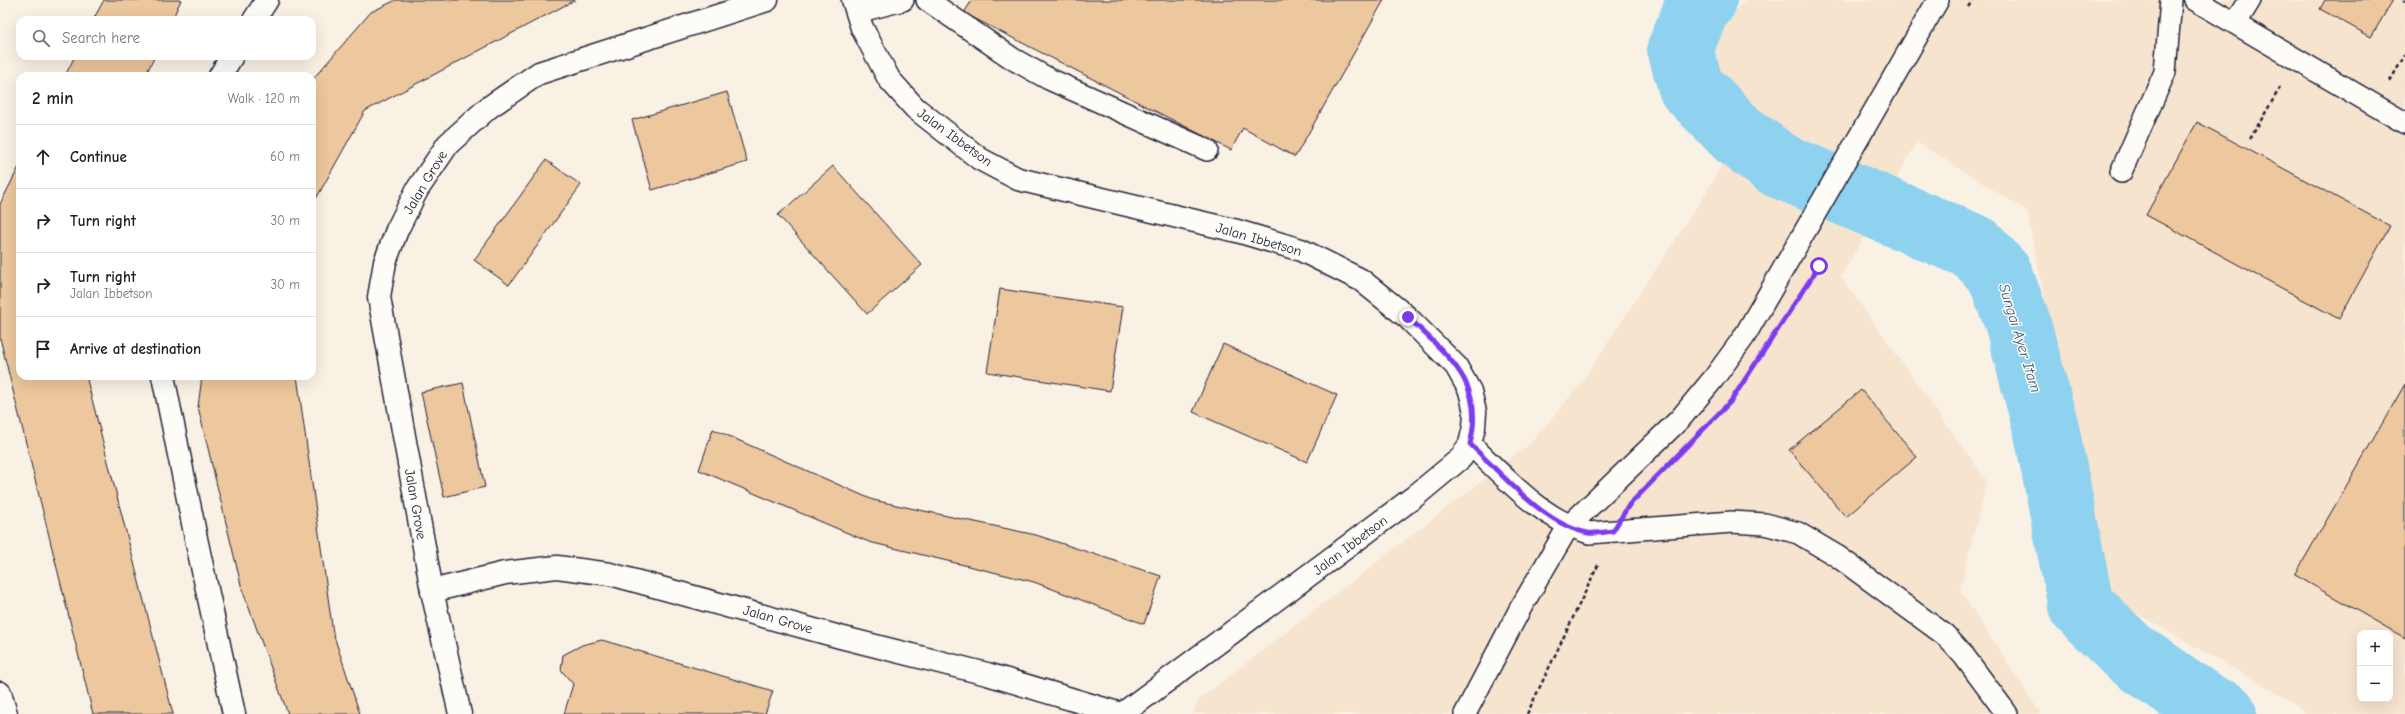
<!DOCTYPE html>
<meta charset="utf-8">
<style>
:root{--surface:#fff;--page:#f2f2f2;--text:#202124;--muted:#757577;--line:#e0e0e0}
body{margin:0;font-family:"Comic Neue",sans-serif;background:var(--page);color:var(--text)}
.controls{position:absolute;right:12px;bottom:12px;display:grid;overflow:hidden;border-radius:8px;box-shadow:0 4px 16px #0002}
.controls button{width:36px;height:36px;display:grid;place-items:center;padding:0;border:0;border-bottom:1px solid var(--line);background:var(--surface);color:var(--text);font:20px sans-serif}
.stop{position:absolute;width:12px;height:12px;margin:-9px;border:3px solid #7c3aed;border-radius:50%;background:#fff}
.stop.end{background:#7c3aed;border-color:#fff;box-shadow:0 1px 4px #0008}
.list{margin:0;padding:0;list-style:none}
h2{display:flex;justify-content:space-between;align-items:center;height:52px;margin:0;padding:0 16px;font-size:17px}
h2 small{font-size:13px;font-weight:400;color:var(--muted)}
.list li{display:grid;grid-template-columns:26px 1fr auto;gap:12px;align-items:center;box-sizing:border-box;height:64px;padding:0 16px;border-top:1px solid var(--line)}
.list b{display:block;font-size:15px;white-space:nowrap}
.list p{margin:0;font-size:13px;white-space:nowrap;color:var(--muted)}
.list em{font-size:13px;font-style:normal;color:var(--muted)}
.icon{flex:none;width:22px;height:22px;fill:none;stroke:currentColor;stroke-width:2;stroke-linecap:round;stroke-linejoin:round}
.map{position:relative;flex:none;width:2405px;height:714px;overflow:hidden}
.search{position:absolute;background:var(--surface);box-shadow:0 4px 16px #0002;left:16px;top:16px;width:300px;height:44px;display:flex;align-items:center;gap:10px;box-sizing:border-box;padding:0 14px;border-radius:12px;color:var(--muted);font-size:15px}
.panel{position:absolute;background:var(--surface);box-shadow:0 4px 16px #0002;left:16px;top:72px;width:300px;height:308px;border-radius:12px}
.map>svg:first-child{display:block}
.built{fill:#f6e4cf;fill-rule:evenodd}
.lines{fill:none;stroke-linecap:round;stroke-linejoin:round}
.river{stroke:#8ed2f0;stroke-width:66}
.building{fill:#edc79d;stroke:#22223b}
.service-casing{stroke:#22223b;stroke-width:24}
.minor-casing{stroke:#22223b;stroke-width:25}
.primary-casing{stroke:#22223b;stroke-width:25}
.path{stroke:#22223b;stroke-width:2.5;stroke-dasharray:4 3;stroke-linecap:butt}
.service{stroke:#fdfcf7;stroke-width:21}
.minor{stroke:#fdfcf7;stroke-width:22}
.primary{stroke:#fdfcf7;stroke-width:22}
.route{stroke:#7c3aed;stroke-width:5}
.labels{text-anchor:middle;stroke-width:3;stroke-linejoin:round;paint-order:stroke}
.street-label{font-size:14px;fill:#22223b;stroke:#fdfcf7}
.water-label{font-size:15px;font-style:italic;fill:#425771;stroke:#fdfcf7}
</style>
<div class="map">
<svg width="2405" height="714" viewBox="0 0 2405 714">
<rect width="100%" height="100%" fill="#faf1e5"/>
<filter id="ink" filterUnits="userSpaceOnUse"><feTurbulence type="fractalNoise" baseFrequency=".025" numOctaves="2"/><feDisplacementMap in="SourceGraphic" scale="8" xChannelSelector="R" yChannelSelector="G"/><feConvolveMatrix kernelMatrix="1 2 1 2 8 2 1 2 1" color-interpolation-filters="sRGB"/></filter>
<g filter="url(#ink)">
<path class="built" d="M1745 0H2405V714H2306L2297 705 2112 599 2091 534 2027 211 1917 142 1841 277 1987 481 1960 590 2041 714H1193L1197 701 1531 443 1581 383 1706 193 1752 109 1721 80 1708 57 1717 29ZM2360 633H2390V699H2360Z"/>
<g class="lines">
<path class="river" d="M1704 0 1696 10 1680 49 1691 87 1738 135 1779 165 1976 248 2000 275 2017 321 2046 428 2081 606 2129 653 2206 706 2224 714"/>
</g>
<g class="building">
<path d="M104 0H181L172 20H93Z"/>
<path d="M396 0H575L365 111 312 206V80L371 12Z"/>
<path d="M972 0H1384L1295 157 1243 128 1231 150 964 13Z"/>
<path d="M2325 0H2393L2371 37 2320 9Z"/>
<path d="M75 56H155L145 76H65Z"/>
<path d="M727 92 747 162 652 190 632 120Z"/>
<path d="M2197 122 2390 226 2339 319 2146 215Z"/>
<path d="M546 160 581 185 509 285 474 260Z"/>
<path d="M20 165V376H86L173 714H93L0 338V204Z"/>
<path d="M833 166 922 265 867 314 778 215Z"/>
<path d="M1000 289 1123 307 1110 391 987 372Z"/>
<path d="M1223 344 1337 395 1307 462 1193 412Z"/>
<path d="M202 376H297L333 633 360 714H288L242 589 198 407Z"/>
<path d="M463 383 485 487 444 497 421 392Z"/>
<path d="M2405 384V638L2295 575Z"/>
<path d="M1861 390 1917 457 1846 517 1789 450Z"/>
<path d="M713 429 873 500 1036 535 1161 576 1144 624 1034 582 869 542 699 470Z"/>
<path d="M602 640 773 691 765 714H564L573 684 561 670 563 655 582 645Z"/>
</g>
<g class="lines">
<g class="service-casing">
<g id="service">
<path d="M927 0 1013 59 1049 79 1207 150"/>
<path d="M2195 0 2405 123"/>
<path d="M857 12 903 0"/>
<path d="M2236 23 2250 0"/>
<path d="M2121 172 2165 72 2171 0"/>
<path d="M1470 444C1506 478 1540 518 1589 533L1732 522 1765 524 1798 533 1837 556 1945 635 1964 656 2007 714"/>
<path d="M1465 714 1520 609 1568 527 1680 419 1714 378 1744 337 1938 0"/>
</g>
</g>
<g class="minor-casing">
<g id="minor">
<path d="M853 0 862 28 889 79 915 108 980 159 1018 179 1237 231 1301 250 1361 280 1407 317 1456 366 1470 391 1475 412 1474 427 1470 444 1461 458 1414 497 1122 714"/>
<path d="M254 20 267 0"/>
<path d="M220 76 232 56"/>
<path d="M163 376 197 543 234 714"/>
<path d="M432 591 505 573 557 567 610 574 840 637 987 674 1121 714"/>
<path d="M460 714 432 591 379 297 385 262 397 230 417 190 448 144 488 108 539 73 767 0"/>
</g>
</g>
<g class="primary-casing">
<path id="primary" d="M0 693 6 714"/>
</g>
<g class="path">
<path d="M2403 0 2405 1"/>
<path d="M1968 7 1973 0"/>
<path d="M2390 81 2405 55"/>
<path d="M2250 139 2281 86"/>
<path d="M1527 714 1599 563"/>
</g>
<use href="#service" class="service"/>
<use href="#minor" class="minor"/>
<use href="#primary" class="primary"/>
</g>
</g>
<g class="lines" filter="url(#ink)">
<path class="route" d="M1408 317C1447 356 1486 382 1470 444 1502 474 1544 525 1588 533 1596 534 1605 532 1613 531L1629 505 1731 401 1819 266"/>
</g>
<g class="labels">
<g class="street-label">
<text transform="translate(955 137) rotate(36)" y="5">Jalan Ibbetson</text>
<text transform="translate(425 182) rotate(-59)" y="5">Jalan Grove</text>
<text transform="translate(1259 239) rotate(16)" y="5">Jalan Ibbetson</text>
<text transform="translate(416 504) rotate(80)" y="5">Jalan Grove</text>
<text transform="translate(1350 545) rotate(-37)" y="5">Jalan Ibbetson</text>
<text transform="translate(778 619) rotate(16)" y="5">Jalan Grove</text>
</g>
<g class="water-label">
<text transform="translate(2020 338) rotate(73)" y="5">Sungai Ayer Itam</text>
</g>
</g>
</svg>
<div class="controls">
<button>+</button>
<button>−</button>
</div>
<div class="stop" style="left:1819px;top:266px"></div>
<div class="stop end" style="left:1408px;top:317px"></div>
<div class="search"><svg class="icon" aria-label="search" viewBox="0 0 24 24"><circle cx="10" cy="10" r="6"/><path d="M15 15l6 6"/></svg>Search here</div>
<section class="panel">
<h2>2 min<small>Walk · 120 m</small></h2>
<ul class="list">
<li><svg class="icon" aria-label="ahead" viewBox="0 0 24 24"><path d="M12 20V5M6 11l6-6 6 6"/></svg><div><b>Continue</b></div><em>60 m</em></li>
<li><svg class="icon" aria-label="right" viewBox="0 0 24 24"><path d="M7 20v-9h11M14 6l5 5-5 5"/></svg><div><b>Turn right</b></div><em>30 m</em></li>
<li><svg class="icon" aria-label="right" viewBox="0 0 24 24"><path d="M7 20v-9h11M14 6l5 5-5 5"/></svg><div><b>Turn right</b><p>Jalan Ibbetson</p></div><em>30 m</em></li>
<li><svg class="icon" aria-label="arrive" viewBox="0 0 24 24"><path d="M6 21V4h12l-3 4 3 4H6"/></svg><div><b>Arrive at destination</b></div></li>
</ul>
</section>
</div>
